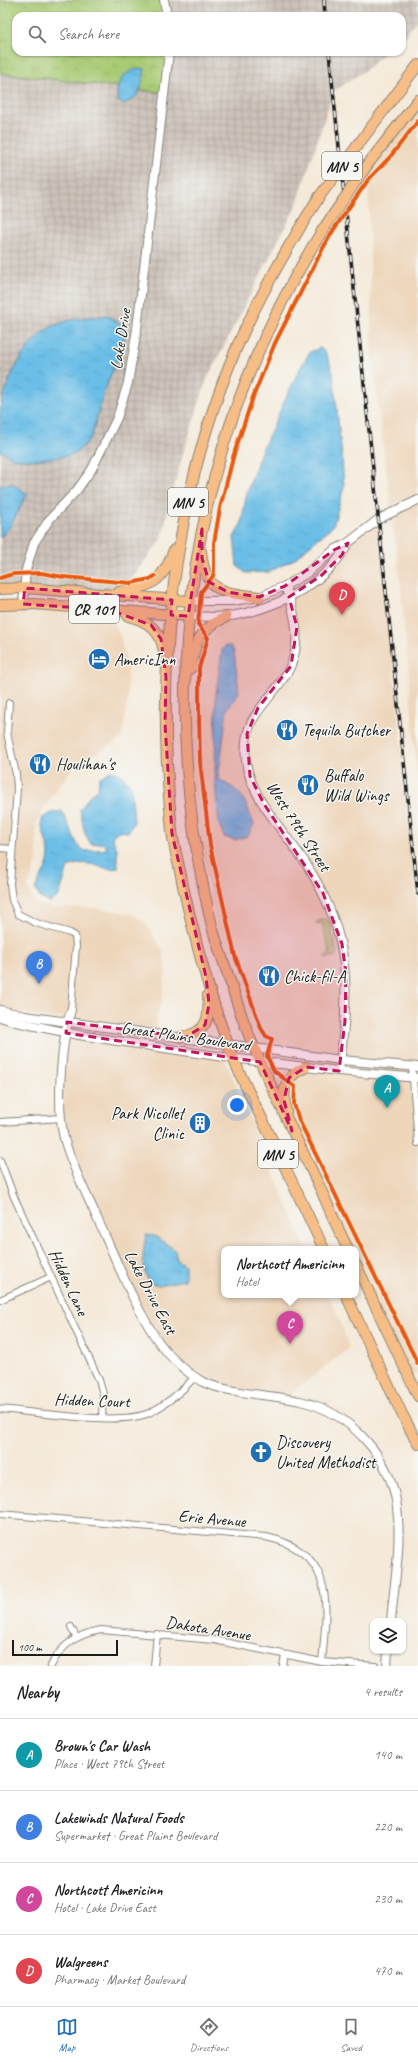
<!DOCTYPE html>
<meta charset="utf-8">
<style>
:root{--surface:#fff;--page:#f6f6f6;--text:#202124;--muted:#757577;--line:#e0e0e0;--accent:#1f6fb2}
body{margin:0;font-family:Caveat,sans-serif;background:var(--page);color:var(--text)}
.controls{position:absolute;right:12px;bottom:12px;display:grid;overflow:hidden;border-radius:8px;box-shadow:0 1px 3px #0004}
.controls button{width:36px;height:36px;display:grid;place-items:center;padding:0;border:0;border-bottom:1px solid var(--line);background:var(--surface);color:var(--text);font:20px sans-serif}
.scale{position:absolute;left:12px;bottom:10px;width:106px;box-sizing:border-box;padding-left:4px;border:2px solid #1c1c1c;border-top:0;font-size:11px;line-height:14px;white-space:nowrap;color:#1c1c1c;-webkit-text-stroke:3px #f6f6f2;paint-order:stroke}
.you{position:absolute;left:237px;top:1105px;width:14px;height:14px;margin:-10px;border:3px solid #fff;border-radius:50%;background:#1a73e8;box-shadow:0 0 0 6px #1a73e833}
.badge{display:grid;place-items:center;width:26px;height:26px;border-radius:50%;background:var(--accent);color:#fff;font-size:13px;font-weight:700}
.pin{position:absolute;translate:-50% -33px;filter:drop-shadow(0 1px 2px #0008)}
.pin::after{content:'';position:absolute;top:21px;width:14px;height:12px;background:inherit;clip-path:polygon(0 0,100% 0,50% 100%)}
.popup{position:absolute;left:221px;top:1246px;width:138px;height:52px;box-sizing:border-box;display:grid;place-content:center;border-radius:8px;background:var(--surface);filter:drop-shadow(0 1px 3px #0005);font-size:13px;white-space:nowrap;color:var(--muted)}
.popup b{font-size:15px;color:var(--text)}
.popup::after{content:'';position:absolute;left:50%;top:100%;margin-left:-8px;border:8px solid transparent;border-top-color:var(--surface)}
.list{margin:0;padding:0;list-style:none}
h2{display:flex;justify-content:space-between;align-items:center;height:52px;margin:0;padding:0 16px;font-size:17px}
h2 small{font-size:13px;font-weight:400;color:var(--muted)}
.list li{display:grid;grid-template-columns:26px 1fr auto;gap:12px;align-items:center;box-sizing:border-box;height:72px;padding:0 16px;border-top:1px solid var(--line)}
.list b{display:block;font-size:15px;white-space:nowrap}
.list p{margin:0;font-size:13px;white-space:nowrap;color:var(--muted)}
.list em{font-size:13px;font-style:normal;color:var(--muted)}
.icon{flex:none;width:22px;height:22px;fill:none;stroke:currentColor;stroke-width:2;stroke-linecap:round;stroke-linejoin:round}
.map{position:relative;flex:none;width:418px;height:1666px;overflow:hidden}
.search{position:absolute;background:var(--surface);box-shadow:0 1px 3px #0004;left:12px;right:12px;top:12px;height:44px;display:flex;align-items:center;gap:10px;box-sizing:border-box;padding:0 14px;border-radius:12px;color:var(--muted);font-size:15px}
.sheet{height:340px;background:var(--surface)}
nav{display:flex;justify-content:space-around;align-items:center;box-sizing:border-box;height:56px;border-top:1px solid var(--line);background:var(--surface);font-size:11px;color:var(--muted)}
nav a{display:grid;justify-items:center;gap:2px}
nav .on{color:var(--accent)}
.map>svg:first-child{display:block}
.built{fill:#eed6bb}
.industrial{fill:url(#industrial-grid)}
.green{fill:#a9cb74;stroke:#627448}
.park{fill:url(#park-crowns);stroke:#627448}
.water{fill:url(#water-ripples);stroke:#446d82}
.lines{fill:none;stroke-linecap:round;stroke-linejoin:round}
.minor-casing{stroke:#88837b;stroke-width:8}
.tertiary-casing{stroke:#88837b;stroke-width:10}
.primary-casing{stroke:#88837b;stroke-width:12}
.minor{stroke:#fff;stroke-width:6}
.tertiary{stroke:#fff;stroke-width:8}
.primary{stroke:#f6be86;stroke-width:10}
.rail-casing{stroke:#1c1c1c;stroke-width:3.5}
.rail{stroke:#f6f6f2;stroke-width:2;stroke-dasharray:6;stroke-linecap:butt}
.primary-bridge-casing{stroke:#88837b;stroke-width:12;stroke-linecap:butt}
.primary-bridge{stroke:#f6be86;stroke-width:10}
.cycleway-casing{stroke:#f6f6f2;stroke-width:6}
.cycleway{stroke:#e8590c;stroke-width:4}
.marked{fill:#c2185b;fill-opacity:0.2;stroke:#c2185b;stroke-width:3;stroke-dasharray:8 5;stroke-linejoin:round}
.labels{text-anchor:middle;stroke-width:3;stroke-linejoin:round;paint-order:stroke}
.shield{fill:#f6f6f2;stroke:#5d5d5c;stroke-width:1}
.shield-label{font-size:16px;font-weight:bold;fill:#1c1c1c}
.street-label{font-size:17px;fill:#1c1c1c;stroke:#f6f6f2}
.poi-label{font-size:17px;fill:#1c1c1c;stroke:#f6f6f2;text-anchor:start}
</style>
<div class="map">
<svg width="418" height="1666" viewBox="0 0 418 1666">
<defs>
<pattern id="industrial-grid" width="8" height="8" patternUnits="userSpaceOnUse"><rect width="8" height="8" fill="#ccc2b9"/><path d="M0 4h8M4 0v8" fill="none" stroke="#afa69e"/></pattern>
<pattern id="park-crowns" width="20" height="18" patternUnits="userSpaceOnUse"><rect width="20" height="18" fill="#a9cb74"/><path d="M2 6a3 3 0 1 1 6 0M12 15a3 3 0 1 1 6 0" fill="none" stroke="#91ae64"/></pattern>
<pattern id="water-ripples" width="26" height="14" patternUnits="userSpaceOnUse"><rect width="26" height="14" fill="#6bbee7"/><path d="M2 4q2-2 4 0t4 0M15 11q2-2 4 0t4 0" fill="none" stroke="#5ca3c6"/></pattern>
</defs>
<rect width="100%" height="100%" fill="#f6f6f2"/>
<filter id="ink" filterUnits="userSpaceOnUse"><feTurbulence type="fractalNoise" baseFrequency=".025" numOctaves="2"/><feDisplacementMap in="SourceGraphic" scale="8" xChannelSelector="R" yChannelSelector="G"/><feConvolveMatrix kernelMatrix="1 2 1 2 8 2 1 2 1" color-interpolation-filters="sRGB"/></filter>
<filter id="wash" filterUnits="userSpaceOnUse"><feTurbulence type="fractalNoise" baseFrequency=".012" numOctaves="4" result="noise"/><feDisplacementMap in="SourceGraphic" scale="16" xChannelSelector="R" yChannelSelector="G"/><feGaussianBlur stdDeviation="0.9" result="paint"/><feColorMatrix in="noise" values="0 0 0 0 0 0 0 0 0 0 0 0 0 0 0 0 0 1.4 0 .05"/><feComposite in="paint" operator="in"/></filter>
<g filter="url(#wash)">
<rect width="100%" height="100%" fill="#f5eada"/>
<g class="built">
<path d="M418 100V782L401 589 372 355 368 164Z"/>
<path d="M379 519 418 916V1374L409 1377 356 1264V1249H349L254 1048 221 954 190 787 189 682 193 654 226 617 240 614 308 585 331 566 348 543Z"/>
<path d="M0 606 110 610 120 636 127 665 128 697 122 738 73 767 45 806 36 823 37 861 28 888 35 903 52 908H95L132 914 145 922 162 949 166 966 162 1000 157 1017V1034L0 1010Z"/>
<path d="M66 1033 224 1057 306 1249H224V1295H328L339 1318 349 1348 285 1398 201 1381 175 1360 143 1316 66 1143 61 1110Z"/>
</g>
<g class="industrial">
<path d="M164 0H418V19L402 39V16H167Z"/>
<path d="M169 52H386L364 71 333 92 297 204 207 379 181 460 161 540 118 596 0 589V72Z"/>
</g>
<path class="green" d="M325 919 329 921 337 953 335 956 326 958 325 956 330 954 322 923 317 924 316 922Z"/>
<path class="park" d="M0 0H164L167 16H16V52H169L166 93 0 73Z"/>
<g class="water">
<path d="M140 68 145 69C141 86 142 99 122 104L118 101C115 82 122 73 140 68Z"/>
<path d="M107 315 125 327 124 341 104 392 92 435 85 445 74 454 62 457 31 460 12 458 0 451C0 438 0 424 0 411 4 383 27 338 53 326 69 318 89 318 107 315Z"/>
<path d="M320 348 326 353 333 373 342 457 344 487 333 526 294 559 269 572 246 573 237 566 234 537 241 525 247 492 261 452 298 372 310 352Z"/>
<path d="M13 484 27 494 11 525 0 538V485Z"/>
<path d="M225 646H231L234 652 239 692 227 710 218 779C245 793 243 798 254 824L248 836 235 840 224 837 219 824 215 783 216 694 222 650Z"/>
<path d="M112 770 122 775 131 786 134 822 128 832 118 831 112 837 117 849 118 868C100 872 93 857 68 867L59 896 50 902 40 898 35 889C41 877 52 862 48 848 45 837 41 829 42 818L52 813 62 811 78 846 85 851 108 849 103 843 91 844 85 834 80 810 90 795 98 790 99 778Z"/>
<path d="M146 1235 155 1236 175 1250 177 1260 185 1265V1280L159 1285 149 1283C141 1263 142 1256 146 1235Z"/>
</g>
</g>
<g filter="url(#ink)">
<g class="lines">
<g class="minor-casing">
<g id="minor">
<path d="M9 703 7 733 16 774 17 789 10 884 12 900 18 914 36 923 70 933 75 936 76 946 71 1010"/>
<path d="M0 848 12 849"/>
<path d="M412 1067 418 1143"/>
<path d="M0 1122 61 1118"/>
<path d="M0 1160 14 1197 99 1380 103 1394 102 1418"/>
<path d="M0 1300 51 1277"/>
<path d="M0 1409C36 1412 119 1426 149 1413 168 1404 182 1391 195 1377"/>
<path d="M0 1514 266 1537C337 1552 327 1606 322 1662"/>
<path d="M71 1627 76 1637"/>
<path d="M51 1666C61 1644 78 1634 101 1630L214 1640 322 1662 375 1666"/>
<path d="M154 1666 157 1634"/>
<path d="M283 1666 285 1655"/>
</g>
</g>
<g class="tertiary-casing">
<g id="tertiary">
<path d="M164 0 167 16"/>
<path d="M285 586C297 617 304 650 283 679 262 710 242 718 246 761 250 799 289 836 308 867 353 938 349 992 339 1071"/>
<path d="M190 601H232L259 597 285 586 307 573 334 550 348 543 379 519 418 500"/>
<path d="M23 604 26 570 34 543 49 520 77 490 92 469 117 418 128 383 137 329 169 52"/>
<path d="M188 616C204 617 221 618 237 615 278 607 329 582 348 543"/>
<path d="M0 1010 25 1016 341 1060 418 1067"/>
<path d="M71 1010C61 1043 56 1105 64 1138 71 1165 86 1192 97 1218 116 1259 134 1307 160 1344 171 1358 186 1372 201 1381 223 1393 274 1395 300 1401 350 1412 391 1457 397 1507 402 1545 394 1584 391 1621"/>
<path d="M0 1017 16 1022 79 1035 223 1057 339 1071 418 1078"/>
<path d="M387 1666 388 1651"/>
</g>
</g>
<g class="primary-casing">
<g id="primary">
<path d="M366 134 418 65"/>
<path d="M368 164 418 100"/>
<path d="M319 197C288 246 259 296 236 349 172 501 155 668 172 831 174 849 180 868 183 886 195 940 209 995 229 1047 238 1073 252 1098 264 1123 284 1165 304 1207 324 1249"/>
<path d="M322 231C190 443 153 684 212 926 216 942 222 957 227 972 237 1003 247 1034 261 1063 280 1106 301 1148 321 1190 330 1210 338 1230 348 1249"/>
<path d="M201 551C205 594 223 592 259 597"/>
<path d="M0 589 25 588 190 601"/>
<path d="M119 592C151 587 163 582 174 550"/>
<path d="M0 605 34 604 188 616"/>
<path d="M128 616C148 621 161 630 164 652"/>
<path d="M191 668C195 641 200 629 226 617"/>
<path d="M181 1037C208 1033 210 1018 208 995"/>
<path d="M286 1112C282 1089 283 1077 306 1067"/>
<path d="M356 1265 418 1396"/>
<path d="M346 1295 402 1414 418 1444"/>
</g>
</g>
<use href="#minor" class="minor"/>
<use href="#tertiary" class="tertiary"/>
<use href="#primary" class="primary"/>
<g class="rail-casing">
<g id="rail">
<path d="M324 0 325 16"/>
<path d="M329 52 418 894"/>
</g>
</g>
<use href="#rail" class="rail"/>
<g class="primary-bridge-casing">
<g id="primary-bridge">
<path d="M319 197 366 134"/>
<path d="M322 231 368 164"/>
</g>
</g>
<use href="#primary-bridge" class="primary-bridge"/>
<g class="cycleway-casing">
<g id="cycleway">
<path d="M418 121 390 157 368 180 334 229 322 250 275 343 253 397 234 454 220 508 214 543V571L213 576 201 592 198 624 208 638 199 668V713L200 762 210 845 235 956 261 1028 266 1036 272 1039 267 1056 274 1071 295 1087 294 1104 299 1120 418 1364"/>
<path d="M0 578 13 574 41 573 64 577 131 583 150 579 155 576"/>
</g>
</g>
<use href="#cycleway" class="cycleway"/>
</g>
</g>
<path class="marked" d="M202 529V558L209 582 228 592 259 597 285 586 334 550 348 543 342 555 322 575 289 597 297 627 291 666 258 708 247 734 250 776 264 804 323 893 342 944 346 973 345 1021 339 1071 306 1067 289 1078 284 1100 292 1131 260 1062 66 1033 67 1022 186 1037 205 1025 209 1004 206 977 172 834 165 724 166 677 161 639 151 625 110 610 23 604 25 588 172 600 171 615 188 616Z"/>
<defs>
<g id="hotel-disc" transform="scale(1.15)"><circle r="9.5" fill="#1f6fb2" stroke="#f6f6f2"/><path d="M-6-4.5h1.5V1H6V5H4.5V3h-9V5H-6ZM-4 0a1.8 1.8 0 1 1 3.6 0ZM.5 0V-2.5h3Q6-2.5 6 0Z" fill="#fff"/></g>
<g id="restaurant-disc" transform="scale(1.15)"><circle r="9.5" fill="#1f6fb2" stroke="#f6f6f2"/><path d="M-5-6h1v4h1v-4h1v4h1v-4h1v5L-1.5 .5V6h-2V.5L-5-1ZM5-6V6H3V1.5H1.5Q1.5-4 5-6Z" fill="#fff"/></g>
<g id="building-disc" transform="scale(1.15)"><circle r="9.5" fill="#1f6fb2" stroke="#f6f6f2"/><path d="M-4-6H4V6H1V3H-1V6H-4ZM-2.5-4.3h1.7v1.8h-1.7ZM.8-4.3h1.7v1.8H.8ZM-2.5-1h1.7V.8h-1.7ZM.8-1h1.7V.8H.8Z" fill="#fff"/></g>
<g id="church-disc" transform="scale(1.15)"><circle r="9.5" fill="#1f6fb2" stroke="#f6f6f2"/><path d="M-1.2-6h2.4v3.5h3.3v2.4h-3.3V6h-2.4V-.1h-3.3v-2.4h3.3Z" fill="#fff"/></g>
</defs>
<g fill-rule="evenodd">
<use href="#hotel-disc" x="99" y="659"/>
<use href="#restaurant-disc" x="287" y="730"/>
<use href="#restaurant-disc" x="40" y="764"/>
<use href="#restaurant-disc" x="308" y="785"/>
<use href="#restaurant-disc" x="269" y="976"/>
<use href="#building-disc" x="200" y="1123"/>
<use href="#church-disc" x="261" y="1452"/>
</g>
<g class="labels">
<g class="shield">
<rect x="322" y="152" width="40" height="28" rx="3"/>
<rect x="168" y="488" width="40" height="28" rx="3"/>
<rect x="69" y="595" width="50" height="28" rx="3"/>
<rect x="258" y="1140" width="40" height="28" rx="3"/>
</g>
<g class="shield-label">
<text x="342" y="172">MN 5</text>
<text x="188" y="508">MN 5</text>
<text x="94" y="615">CR 101</text>
<text x="278" y="1160">MN 5</text>
</g>
<g class="street-label">
<text transform="translate(120 339) rotate(-81)" y="6">Lake Drive</text>
<text transform="translate(299 826) rotate(57)" y="6">West 79th Street</text>
<text transform="translate(186 1036) rotate(8)" y="6">Great Plains Boulevard</text>
<text transform="translate(69 1282) rotate(65)" y="6">Hidden Lane</text>
<text transform="translate(151 1292) rotate(62)" y="6">Lake Drive East</text>
<text transform="translate(92 1400) rotate(2)" y="6">Hidden Court</text>
<text transform="translate(212 1518) rotate(5)" y="6">Erie Avenue</text>
<text transform="translate(208 1628) rotate(9)" y="6">Dakota Avenue</text>
</g>
<g class="poi-label">
<text x="114" y="665">AmericInn</text>
<text x="302" y="736">Tequila Butcher</text>
<text x="56" y="770">Houlihan's</text>
<text x="324" y="781">Buffalo<tspan x="324" dy="20">Wild Wings</tspan></text>
<text x="284" y="982">Chick-fil-A</text>
<text x="184" y="1119" text-anchor="end">Park Nicollet<tspan x="184" dy="20">Clinic</tspan></text>
<text x="276" y="1448">Discovery<tspan x="276" dy="20">United Methodist</tspan></text>
</g>
</g>
</svg>
<div class="controls">
<button><svg class="icon" aria-label="layers" viewBox="0 0 24 24"><path d="M12 4l9 5-9 5-9-5zM3 14l9 5 9-5"/></svg></button>
</div>
<div class="scale">100 m</div>
<div class="you"></div>
<div class="pin badge" style="left:387px;top:1108px;background:#0f9aa8">A</div>
<div class="pin badge" style="left:39px;top:984px;background:#3f7fe0">B</div>
<div class="pin badge" style="left:290px;top:1344px;background:#d1479c">C</div>
<div class="popup"><b>Northcott Americinn</b>Hotel</div>
<div class="pin badge" style="left:342px;top:615px;background:#e0444e">D</div>
<div class="search"><svg class="icon" aria-label="search" viewBox="0 0 24 24"><circle cx="10" cy="10" r="6"/><path d="M15 15l6 6"/></svg>Search here</div>
</div>
<section class="sheet">
<h2>Nearby<small>4 results</small></h2>
<ul class="list">
<li><span class="badge" style="background:#0f9aa8">A</span><div><b>Brown's Car Wash</b><p>Place · West 79th Street</p></div><em>140 m</em></li>
<li><span class="badge" style="background:#3f7fe0">B</span><div><b>Lakewinds Natural Foods</b><p>Supermarket · Great Plains Boulevard</p></div><em>220 m</em></li>
<li><span class="badge" style="background:#d1479c">C</span><div><b>Northcott Americinn</b><p>Hotel · Lake Drive East</p></div><em>230 m</em></li>
<li><span class="badge" style="background:#e0444e">D</span><div><b>Walgreens</b><p>Pharmacy · Market Boulevard</p></div><em>470 m</em></li>
</ul>
</section>
<nav>
<a class="on"><svg class="icon" aria-label="map" viewBox="0 0 24 24"><path d="M3 6l6-2 6 2 6-2v14l-6 2-6-2-6 2zM9 4v14M15 6v14"/></svg>Map</a>
<a><svg class="icon" aria-label="directions" viewBox="0 0 24 24"><path d="M12 3l9 9-9 9-9-9zM9 14v-3h6M13 9l2 2-2 2"/></svg>Directions</a>
<a><svg class="icon" aria-label="saved" viewBox="0 0 24 24"><path d="M7 4h10v16l-5-4-5 4z"/></svg>Saved</a>
</nav>
